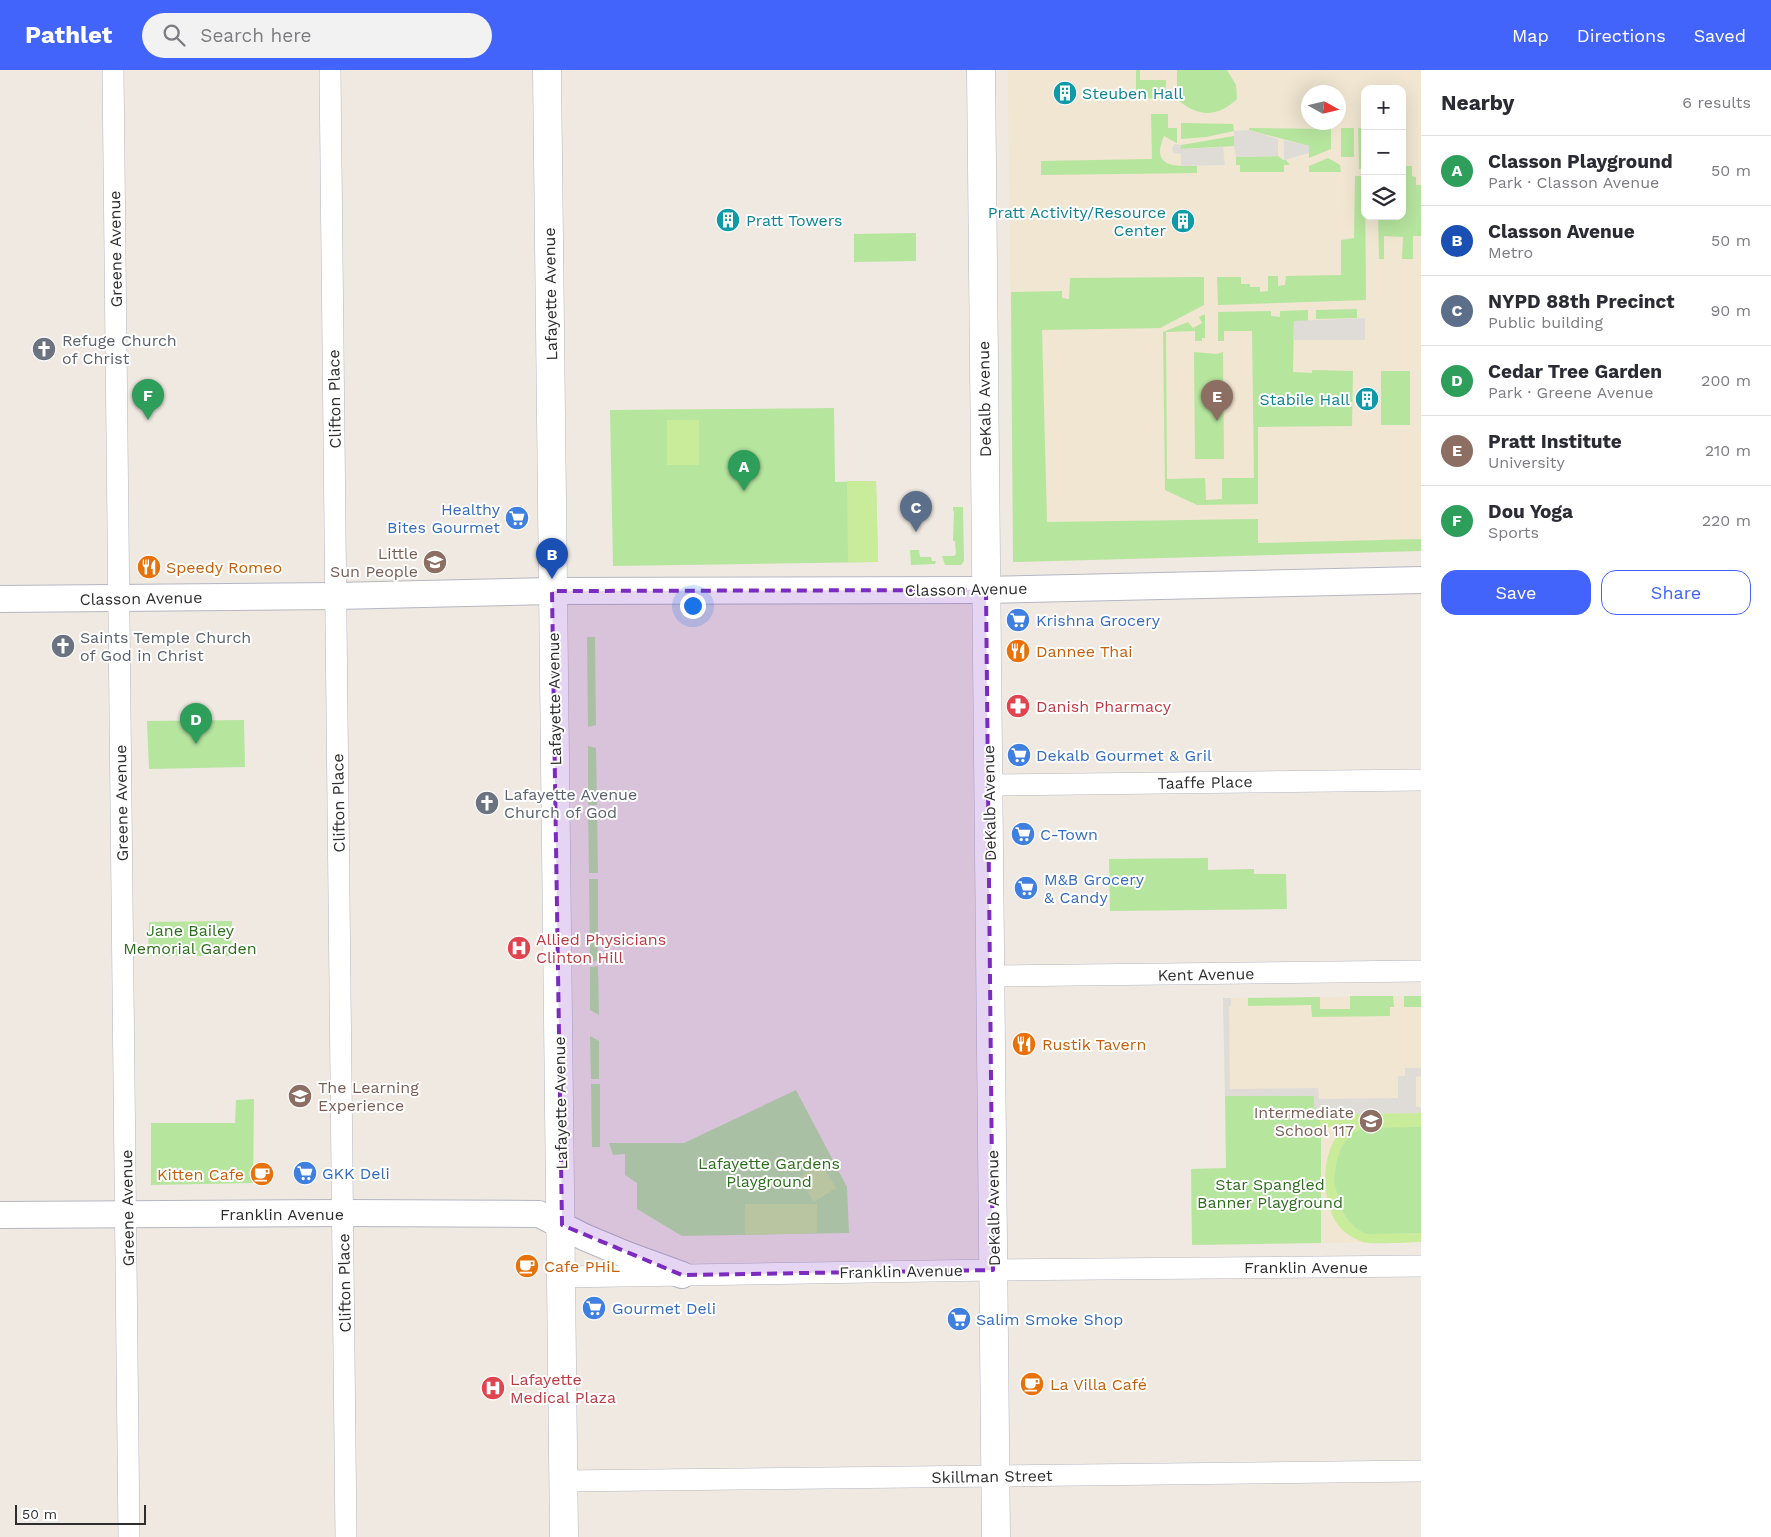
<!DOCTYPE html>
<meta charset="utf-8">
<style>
:root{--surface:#fff;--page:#f2f2f3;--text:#2b2b33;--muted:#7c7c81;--line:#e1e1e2;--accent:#4264fb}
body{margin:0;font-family:"Work Sans",sans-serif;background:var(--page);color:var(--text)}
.controls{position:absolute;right:15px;top:15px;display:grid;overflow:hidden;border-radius:10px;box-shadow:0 5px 20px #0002}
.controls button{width:45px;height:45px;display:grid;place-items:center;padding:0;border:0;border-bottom:1px solid var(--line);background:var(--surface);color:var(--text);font:25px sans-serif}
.compass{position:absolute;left:1301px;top:15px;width:45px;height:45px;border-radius:50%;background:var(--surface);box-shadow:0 5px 20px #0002;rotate:98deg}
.scale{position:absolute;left:15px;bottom:12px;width:131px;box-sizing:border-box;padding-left:5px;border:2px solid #2e2e2e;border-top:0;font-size:14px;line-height:18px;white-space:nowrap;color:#2e2e2e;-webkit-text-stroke:4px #fff;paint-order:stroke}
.you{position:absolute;left:692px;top:535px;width:18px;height:18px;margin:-12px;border:4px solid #fff;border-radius:50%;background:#1a73e8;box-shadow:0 0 0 8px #1a73e833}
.badge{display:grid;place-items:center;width:32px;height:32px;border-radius:50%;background:var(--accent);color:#fff;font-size:16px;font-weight:700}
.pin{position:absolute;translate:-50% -41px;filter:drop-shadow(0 1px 2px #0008)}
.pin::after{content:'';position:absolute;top:26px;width:18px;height:15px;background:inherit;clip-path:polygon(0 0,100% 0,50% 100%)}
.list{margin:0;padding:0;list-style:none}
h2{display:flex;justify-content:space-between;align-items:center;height:65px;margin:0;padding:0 20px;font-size:21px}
h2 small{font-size:16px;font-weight:400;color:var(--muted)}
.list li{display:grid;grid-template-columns:32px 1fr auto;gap:15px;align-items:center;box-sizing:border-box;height:70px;padding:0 20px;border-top:1px solid var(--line)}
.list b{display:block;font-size:19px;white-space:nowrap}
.list p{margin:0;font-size:16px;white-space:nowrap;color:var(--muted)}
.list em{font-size:16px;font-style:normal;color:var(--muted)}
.actions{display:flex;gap:10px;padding:15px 20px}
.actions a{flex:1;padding:11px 0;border:1px solid var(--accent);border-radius:15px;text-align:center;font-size:18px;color:var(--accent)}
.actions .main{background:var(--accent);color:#fff}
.icon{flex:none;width:28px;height:28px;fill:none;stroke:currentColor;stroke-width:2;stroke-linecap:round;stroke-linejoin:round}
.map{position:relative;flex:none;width:1421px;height:1467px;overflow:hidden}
header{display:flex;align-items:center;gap:30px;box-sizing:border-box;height:70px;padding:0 25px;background:var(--accent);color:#fff}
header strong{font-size:24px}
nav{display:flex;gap:28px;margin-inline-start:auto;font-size:18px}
.search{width:350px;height:45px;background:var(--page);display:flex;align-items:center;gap:12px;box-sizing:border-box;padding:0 18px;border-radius:28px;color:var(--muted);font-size:19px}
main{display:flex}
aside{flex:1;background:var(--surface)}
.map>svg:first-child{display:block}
.education{fill:#f0e6d1;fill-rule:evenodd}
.green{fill:#b6e59e}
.pitch{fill:#c9ec9a}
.plaza{fill:#dfdcd8}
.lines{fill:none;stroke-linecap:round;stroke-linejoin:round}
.minor-casing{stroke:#b4b7c1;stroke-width:22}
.tertiary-casing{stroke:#b4b7c1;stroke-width:28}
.secondary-casing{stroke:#b4b7c1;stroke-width:29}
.minor{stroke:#fff;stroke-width:21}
.tertiary{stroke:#fff;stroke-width:26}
.secondary{stroke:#fff;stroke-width:28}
.marked{fill:#7b2cbf;fill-opacity:0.2;stroke:#7b2cbf;stroke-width:4;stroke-dasharray:10 6;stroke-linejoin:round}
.labels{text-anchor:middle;stroke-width:4;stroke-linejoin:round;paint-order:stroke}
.culture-label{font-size:16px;fill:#0d838f;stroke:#fff;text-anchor:start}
.street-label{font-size:16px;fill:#2e2e2e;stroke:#fff}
.worship-label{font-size:16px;fill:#5b616d;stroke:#fff;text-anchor:start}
.shop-label{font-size:16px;fill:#366cbe;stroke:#fff;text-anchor:start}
.education-label{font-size:16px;fill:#785e54;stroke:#fff;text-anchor:end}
.food-label{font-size:16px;fill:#c56008;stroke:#fff;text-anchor:start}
.health-label{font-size:16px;fill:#be3a42;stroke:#fff;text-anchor:start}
.park-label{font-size:16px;fill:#2c6e1b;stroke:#fff}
</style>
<header>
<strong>Pathlet</strong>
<div class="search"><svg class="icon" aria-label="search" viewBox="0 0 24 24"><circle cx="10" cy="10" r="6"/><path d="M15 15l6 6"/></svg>Search here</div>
<nav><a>Map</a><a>Directions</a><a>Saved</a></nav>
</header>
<main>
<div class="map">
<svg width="1421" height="1467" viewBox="0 0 1421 1467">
<rect width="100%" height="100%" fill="#efe9e1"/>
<g class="education">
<path d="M1008 0H1421V481L1013 492ZM1365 19H1402V146H1365ZM1308 22H1338V52H1308Z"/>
<path d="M1421 926V1172L1321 1173V1039L1314 1026H1225L1223 928Z"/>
</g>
<g class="green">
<path d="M1136 0H1140V10H1166C1167 33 1153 28 1136 28Z"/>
<path d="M1177 0H1227L1236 15 1237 29C1217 48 1197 47 1177 29Z"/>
<path d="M1151 44H1168V58H1177V73L1164 66C1150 98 1175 96 1197 96V103L1041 105V91L1152 89Z"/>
<path d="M1181 53 1233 54 1234 61 1206 67 1181 69Z"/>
<path d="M1249 58 1331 59V79L1309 88V76L1249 60Z"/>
<rect x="1341" y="58" width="13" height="29"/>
<path d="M1358 58H1362L1363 99H1359Z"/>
<path d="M1234 66V76L1181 79V75Z"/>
<path d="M1278 86 1283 90H1286L1290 95H1284V102H1240V95H1236V87Z"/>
<path d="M1328 88 1340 95 1341 102H1309V96Z"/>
<path d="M1403 96H1412V106L1416 107V115H1421V166H1413V189H1402L1403 167 1384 166V189H1379L1378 146H1402Z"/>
<path d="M1355 106H1365L1366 230 1218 235 1217 207H1241V214H1250V217H1260V222L1268 221V206H1278V216L1285 215 1286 206 1341 205V170L1354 168Z"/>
<path d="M916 163V191L854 192V164Z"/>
<path d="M1204 207V235L1160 258 1042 260 1047 452 1258 449V473L1421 469V481L1013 492 1011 222 1062 221V228L1069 229 1070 208Z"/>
<path d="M1357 239V248L1316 249V240Z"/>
<path d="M1308 240V251H1294L1293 302 1312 303V300L1353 301 1352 356 1258 357V434L1197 435 1165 420 1163 262 1188 252 1193 258 1202 253 1199 247 1205 244V268H1202V271H1195V261L1166 262 1167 409 1205 408 1206 430 1222 429V408H1254L1252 261H1224V271H1218V242L1271 241V246L1280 247V241Z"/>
<path d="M1194 282 1217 284 1223 282 1224 389H1195Z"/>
<rect x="1381" y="301" width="29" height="54"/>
<path d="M834 338 835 412 876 411 878 492 613 496 610 340Z"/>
<path d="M953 437H963L964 491 961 495H945L942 486H954L956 484 955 471H953L954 441H953Z"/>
<path d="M910 480H919L920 487H931L932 491H936L935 494 911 495Z"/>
<path d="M587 567H595L596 655 588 657Z"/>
<path d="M244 650 245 697 149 699 147 651Z"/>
<path d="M588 676 596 678 597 735H588Z"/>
<path d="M588 740H597L598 803H589Z"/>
<path d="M1208 788V800L1254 799V804H1286L1287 839 1110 841 1109 789Z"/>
<path d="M589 809H598V891L590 892Z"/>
<path d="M232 851 231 886H148L149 852Z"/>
<path d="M598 896 599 945 590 940V897Z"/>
<path d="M1350 926H1393L1394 937H1390V946L1312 947 1311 935 1248 936V928L1320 927V939H1350Z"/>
<rect x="1404" y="926" width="17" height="11"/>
<path d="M590 966 599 971V1009H591Z"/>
<path d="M591 1014H600V1077H592Z"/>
<path d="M796 1020 847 1117 849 1163 682 1166 637 1139V1113L625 1105V1084L613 1085 609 1073H684Z"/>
<path d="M1225 1026H1314L1321 1038V1173L1192 1175 1191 1099 1226 1098Z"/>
<path d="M254 1029 253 1113 151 1115V1053H235L236 1030Z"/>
<path d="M1421 1057V1163C1410 1163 1371 1167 1363 1163 1346 1154 1334 1131 1334 1112 1333 1092 1342 1063 1363 1058 1368 1056 1374 1057 1379 1057 1393 1057 1407 1057 1421 1057Z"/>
</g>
<g class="pitch">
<rect x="667" y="350" width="32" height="45"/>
<path d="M847 411H876L878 492H848Z"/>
<path d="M1421 1043V1057L1363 1058 1351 1064 1341 1077 1336 1094 1334 1112 1343 1144 1353 1156 1365 1164 1421 1163V1172C1409 1172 1372 1175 1363 1172 1354 1169 1343 1162 1338 1155 1322 1132 1321 1092 1335 1069 1338 1065 1342 1061 1345 1057H1320V1044Z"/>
<path d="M821 1094 836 1118 814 1132 799 1108Z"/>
<path d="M745 1134H817V1163L745 1165Z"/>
</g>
<g class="plaza">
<path d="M1249 60 1278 69V86L1236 87 1234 76V61Z"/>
<path d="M1284 70 1309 76V83L1284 90Z"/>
<path d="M1174 74 1181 75V79L1223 77 1225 95 1181 96V84L1174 83 1172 79Z"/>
<path d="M1365 248V270H1293L1294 251Z"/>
<path d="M1223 928H1231V936H1229L1230 1019 1318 1018 1319 1029 1398 1028V1006H1405V998H1421V1006L1416 1007V1037H1421V1043L1320 1044 1321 1039 1314 1038V1026H1225Z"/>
</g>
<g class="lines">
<g class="minor-casing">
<g id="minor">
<path d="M113 0 129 1467"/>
<path d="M330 0 346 1467"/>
<path d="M989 715 1421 710"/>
<path d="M991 906 1421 901"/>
<path d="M561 1207 993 1200 1421 1196"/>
<path d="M563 1411 1421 1401"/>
</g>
</g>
<g class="tertiary-casing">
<g id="tertiary">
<path d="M0 529 336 526 552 521 986 520 1421 510"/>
<path d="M0 1145 343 1143 539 1144 584 1167 627 1185 682 1205"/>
</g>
</g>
<g class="secondary-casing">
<g id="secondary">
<path d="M547 0 564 1467"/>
<path d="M981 0 996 1467"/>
</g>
</g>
<use href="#minor" class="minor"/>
<use href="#tertiary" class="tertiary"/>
<use href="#secondary" class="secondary"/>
</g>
<path class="marked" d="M986 520 993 1200 682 1205 562 1155 552 521Z"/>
<defs>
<g id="building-disc" transform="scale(1.25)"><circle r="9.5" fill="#0f9aa8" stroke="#fff"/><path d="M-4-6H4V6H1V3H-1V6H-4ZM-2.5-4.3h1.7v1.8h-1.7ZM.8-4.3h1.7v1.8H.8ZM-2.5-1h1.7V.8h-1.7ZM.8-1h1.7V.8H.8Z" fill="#fff"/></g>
<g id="church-disc" transform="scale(1.25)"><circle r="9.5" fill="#6b7280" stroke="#fff"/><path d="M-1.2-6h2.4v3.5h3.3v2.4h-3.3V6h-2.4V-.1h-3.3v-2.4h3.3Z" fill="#fff"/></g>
<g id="supermarket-disc" transform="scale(1.25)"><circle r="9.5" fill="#3f7fe0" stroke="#fff"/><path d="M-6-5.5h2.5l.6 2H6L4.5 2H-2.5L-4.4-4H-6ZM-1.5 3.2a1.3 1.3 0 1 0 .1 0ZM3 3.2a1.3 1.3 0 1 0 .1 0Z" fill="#fff"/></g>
<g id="school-disc" transform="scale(1.25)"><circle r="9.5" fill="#8d6e63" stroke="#fff"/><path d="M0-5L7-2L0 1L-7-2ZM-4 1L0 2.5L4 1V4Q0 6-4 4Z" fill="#fff"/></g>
<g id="restaurant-disc" transform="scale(1.25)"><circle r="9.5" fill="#e8710a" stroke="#fff"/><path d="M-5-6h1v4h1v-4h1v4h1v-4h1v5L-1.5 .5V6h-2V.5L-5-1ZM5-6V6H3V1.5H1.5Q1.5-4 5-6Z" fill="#fff"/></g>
<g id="pharmacy-disc" transform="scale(1.25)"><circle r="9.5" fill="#e0444e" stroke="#fff"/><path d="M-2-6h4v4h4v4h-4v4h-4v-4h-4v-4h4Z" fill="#fff"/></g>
<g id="hospital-disc" transform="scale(1.25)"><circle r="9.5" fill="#e0444e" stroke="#fff"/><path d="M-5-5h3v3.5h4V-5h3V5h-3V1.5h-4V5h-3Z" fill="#fff"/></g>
<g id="cafe-disc" transform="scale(1.25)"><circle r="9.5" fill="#e8710a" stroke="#fff"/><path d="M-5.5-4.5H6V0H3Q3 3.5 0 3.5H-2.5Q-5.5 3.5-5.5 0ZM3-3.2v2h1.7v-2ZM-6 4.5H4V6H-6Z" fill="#fff"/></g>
</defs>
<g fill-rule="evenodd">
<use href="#building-disc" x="1065" y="23"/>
<use href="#building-disc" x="728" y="150"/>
<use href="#building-disc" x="1183" y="151"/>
<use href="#church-disc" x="44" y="279"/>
<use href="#building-disc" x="1367" y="329"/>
<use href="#supermarket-disc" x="517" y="448"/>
<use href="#school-disc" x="435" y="492"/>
<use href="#restaurant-disc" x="149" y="497"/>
<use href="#supermarket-disc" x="1018" y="550"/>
<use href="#church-disc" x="63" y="576"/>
<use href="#restaurant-disc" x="1018" y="581"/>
<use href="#pharmacy-disc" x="1018" y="636"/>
<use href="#supermarket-disc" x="1019" y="685"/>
<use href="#church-disc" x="487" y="733"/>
<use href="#supermarket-disc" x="1023" y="764"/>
<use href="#supermarket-disc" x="1026" y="818"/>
<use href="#hospital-disc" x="519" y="878"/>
<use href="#restaurant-disc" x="1024" y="974"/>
<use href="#school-disc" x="300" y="1026"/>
<use href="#school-disc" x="1371" y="1051"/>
<use href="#supermarket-disc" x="305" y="1103"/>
<use href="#cafe-disc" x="262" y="1104"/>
<use href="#cafe-disc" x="527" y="1196"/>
<use href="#supermarket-disc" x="594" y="1238"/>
<use href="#supermarket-disc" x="959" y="1249"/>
<use href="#cafe-disc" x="1032" y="1314"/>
<use href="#hospital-disc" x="493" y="1318"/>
</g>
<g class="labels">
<g class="culture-label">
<text x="1082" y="29">Steuben Hall</text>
<text x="1166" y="148" text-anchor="end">Pratt Activity/Resource<tspan x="1166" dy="18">Center</tspan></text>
<text x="746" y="156">Pratt Towers</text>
<text x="1350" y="335" text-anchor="end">Stabile Hall</text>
</g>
<g class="street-label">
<text transform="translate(115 179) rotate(-91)" y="6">Greene Avenue</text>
<text transform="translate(550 224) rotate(-91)" y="6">Lafayette Avenue</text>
<text transform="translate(334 329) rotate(-91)" y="6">Clifton Place</text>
<text transform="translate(984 329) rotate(-91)" y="6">DeKalb Avenue</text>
<text transform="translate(966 519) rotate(-1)" y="6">Classon Avenue</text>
<text transform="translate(141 528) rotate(-1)" y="6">Classon Avenue</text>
<text transform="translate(554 629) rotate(-91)" y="6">Lafayette Avenue</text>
<text transform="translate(1205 712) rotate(-1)" y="6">Taaffe Place</text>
<text transform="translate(121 733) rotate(-91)" y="6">Greene Avenue</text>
<text transform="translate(338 733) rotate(-91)" y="6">Clifton Place</text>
<text transform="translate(989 733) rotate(-91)" y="6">DeKalb Avenue</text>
<text transform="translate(1206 904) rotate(-1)" y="6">Kent Avenue</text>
<text transform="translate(560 1033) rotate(-91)" y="6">Lafayette Avenue</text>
<text transform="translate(127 1138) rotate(-91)" y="6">Greene Avenue</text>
<text transform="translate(993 1138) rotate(-91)" y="6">DeKalb Avenue</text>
<text x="282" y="1150">Franklin Avenue</text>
<text x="1306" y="1203">Franklin Avenue</text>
<text transform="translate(901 1201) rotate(-1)" y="6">Franklin Avenue</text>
<text transform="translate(344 1213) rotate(-91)" y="6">Clifton Place</text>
<text transform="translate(992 1406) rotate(-1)" y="6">Skillman Street</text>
</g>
<g class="worship-label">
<text x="62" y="276">Refuge Church<tspan x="62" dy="18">of Christ</tspan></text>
<text x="80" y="573">Saints Temple Church<tspan x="80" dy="18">of God in Christ</tspan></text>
<text x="504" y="730">Lafayette Avenue<tspan x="504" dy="18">Church of God</tspan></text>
</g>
<g class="shop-label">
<text x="500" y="445" text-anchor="end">Healthy<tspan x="500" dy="18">Bites Gourmet</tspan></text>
<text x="1036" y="556">Krishna Grocery</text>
<text x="1036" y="691">Dekalb Gourmet &amp; Gril</text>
<text x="1040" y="770">C-Town</text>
<text x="1044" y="815">M&amp;B Grocery<tspan x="1044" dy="18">&amp; Candy</tspan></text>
<text x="322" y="1109">GKK Deli</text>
<text x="612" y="1244">Gourmet Deli</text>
<text x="976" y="1255">Salim Smoke Shop</text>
</g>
<g class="education-label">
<text x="418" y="489">Little<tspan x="418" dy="18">Sun People</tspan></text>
<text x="318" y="1023" text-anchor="start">The Learning<tspan x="318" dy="18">Experience</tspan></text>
<text x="1354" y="1048">Intermediate<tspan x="1354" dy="18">School 117</tspan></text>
</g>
<g class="food-label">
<text x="166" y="503">Speedy Romeo</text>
<text x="1036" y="587">Dannee Thai</text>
<text x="1042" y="980">Rustik Tavern</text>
<text x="244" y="1110" text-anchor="end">Kitten Cafe</text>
<text x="544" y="1202">Cafe PHiL</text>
<text x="1050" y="1320">La Villa Café</text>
</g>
<g class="health-label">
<text x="1036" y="642">Danish Pharmacy</text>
<text x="536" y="875">Allied Physicians<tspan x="536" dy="18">Clinton Hill</tspan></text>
<text x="510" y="1315">Lafayette<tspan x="510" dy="18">Medical Plaza</tspan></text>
</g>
<g class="park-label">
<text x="190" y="866">Jane Bailey<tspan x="190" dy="18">Memorial Garden</tspan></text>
<text x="769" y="1099">Lafayette Gardens<tspan x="769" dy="18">Playground</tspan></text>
<text x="1270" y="1120">Star Spangled<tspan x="1270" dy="18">Banner Playground</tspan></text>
</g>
</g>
</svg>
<div class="controls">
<button>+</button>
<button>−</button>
<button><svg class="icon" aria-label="layers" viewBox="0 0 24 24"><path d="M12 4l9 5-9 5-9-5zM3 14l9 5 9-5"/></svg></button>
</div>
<svg class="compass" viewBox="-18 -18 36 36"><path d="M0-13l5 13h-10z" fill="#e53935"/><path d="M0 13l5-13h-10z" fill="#7c7c81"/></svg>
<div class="scale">50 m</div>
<div class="you"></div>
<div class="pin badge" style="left:744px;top:421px;background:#2e9e5b">A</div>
<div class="pin badge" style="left:552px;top:509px;background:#1a4fb4">B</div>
<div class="pin badge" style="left:916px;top:462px;background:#5c6f8a">C</div>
<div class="pin badge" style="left:196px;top:674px;background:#2e9e5b">D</div>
<div class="pin badge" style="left:1217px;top:351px;background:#8d6e63">E</div>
<div class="pin badge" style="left:148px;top:350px;background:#2e9e5b">F</div>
</div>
<aside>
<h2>Nearby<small>6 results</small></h2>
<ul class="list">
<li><span class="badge" style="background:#2e9e5b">A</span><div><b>Classon Playground</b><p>Park · Classon Avenue</p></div><em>50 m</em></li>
<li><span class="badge" style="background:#1a4fb4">B</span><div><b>Classon Avenue</b><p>Metro</p></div><em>50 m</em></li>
<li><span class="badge" style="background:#5c6f8a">C</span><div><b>NYPD 88th Precinct</b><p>Public building</p></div><em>90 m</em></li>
<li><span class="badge" style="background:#2e9e5b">D</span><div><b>Cedar Tree Garden</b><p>Park · Greene Avenue</p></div><em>200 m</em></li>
<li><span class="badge" style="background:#8d6e63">E</span><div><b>Pratt Institute</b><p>University</p></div><em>210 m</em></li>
<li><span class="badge" style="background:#2e9e5b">F</span><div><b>Dou Yoga</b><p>Sports</p></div><em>220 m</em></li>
</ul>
<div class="actions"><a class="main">Save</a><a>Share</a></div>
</aside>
</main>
